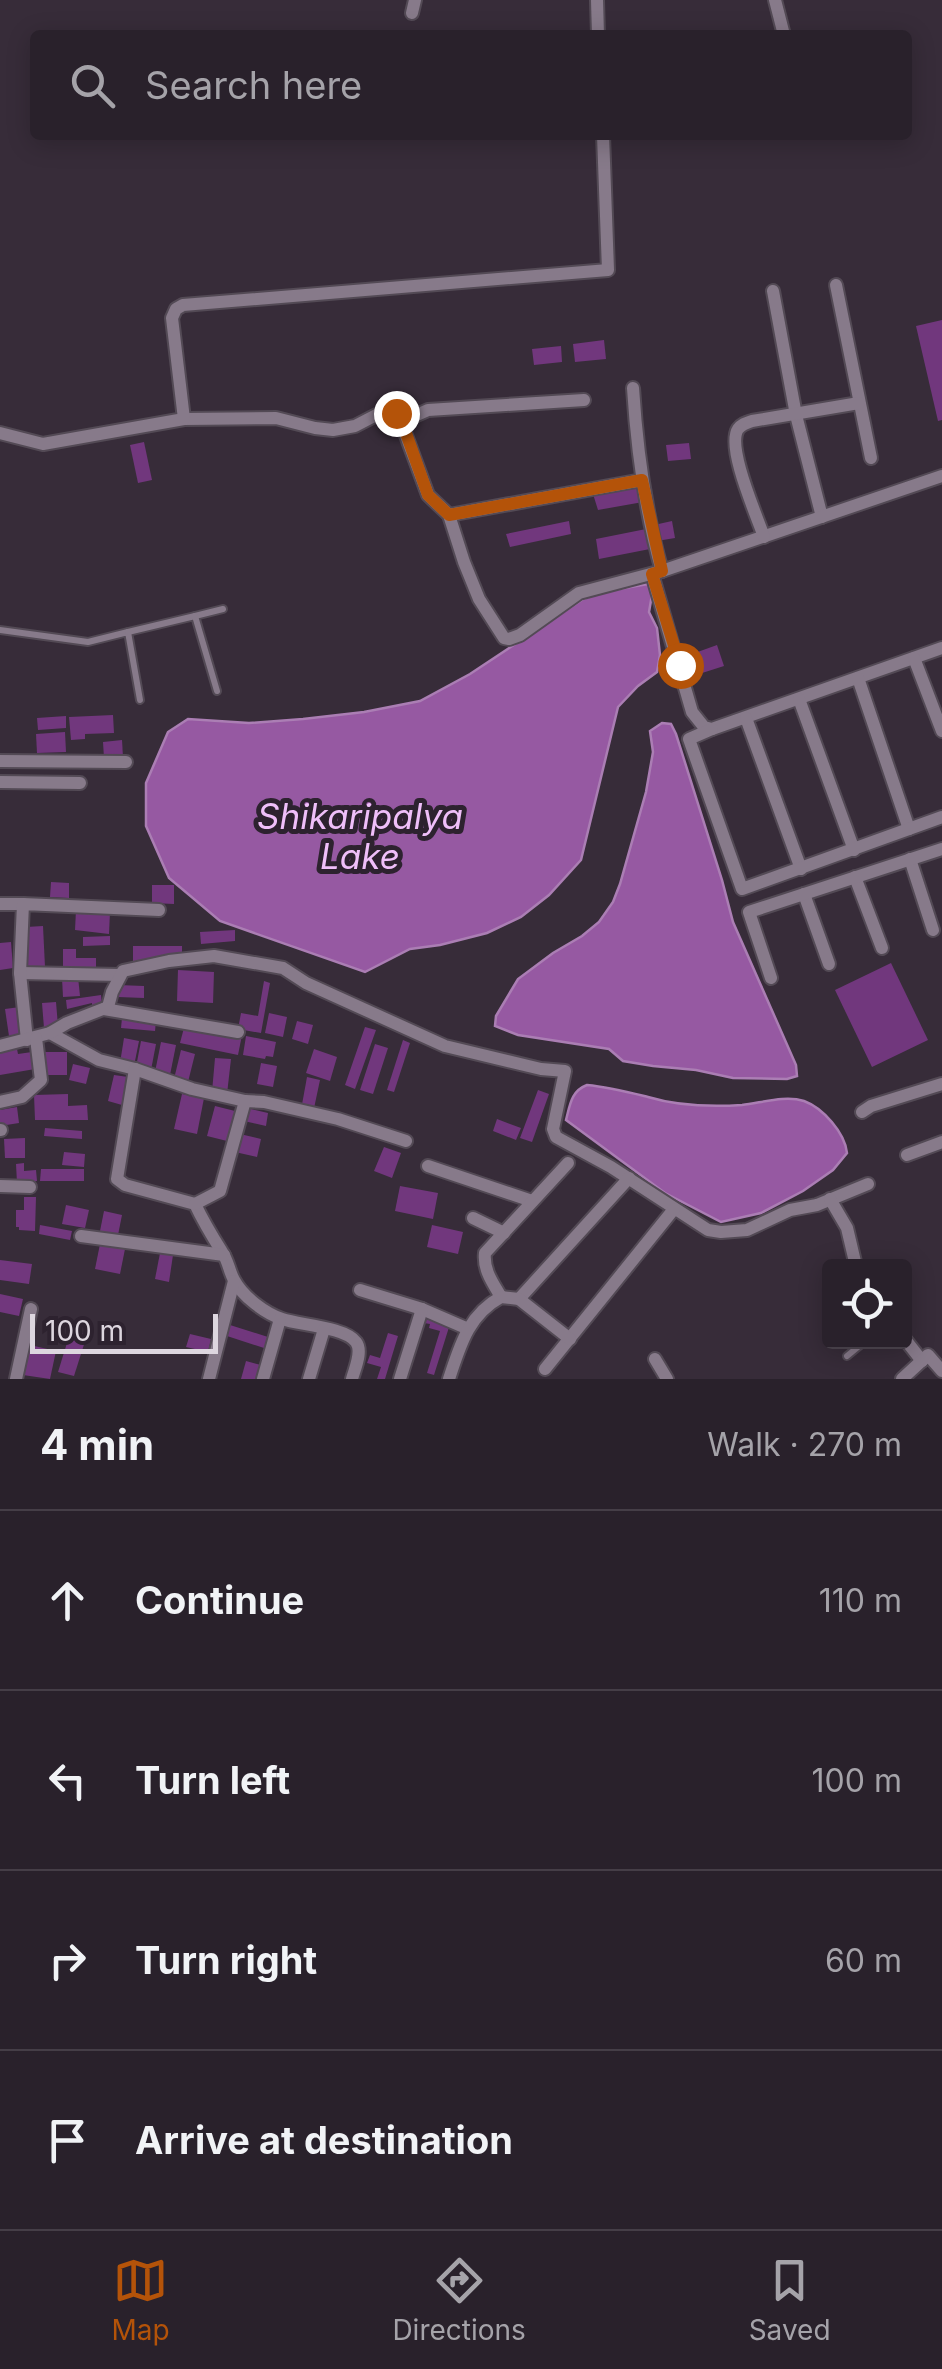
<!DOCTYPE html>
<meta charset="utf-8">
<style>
:root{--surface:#29212b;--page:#312933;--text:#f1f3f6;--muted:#a5a3a9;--line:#453e47;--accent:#b45309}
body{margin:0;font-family:Inter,sans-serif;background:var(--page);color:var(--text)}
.controls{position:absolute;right:30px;bottom:30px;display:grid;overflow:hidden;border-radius:10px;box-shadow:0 5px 25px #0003}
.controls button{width:90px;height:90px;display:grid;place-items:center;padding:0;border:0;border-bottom:2px solid var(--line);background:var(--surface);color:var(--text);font:50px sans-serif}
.scale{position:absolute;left:30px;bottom:25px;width:188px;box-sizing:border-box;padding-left:10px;border:5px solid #ddd6df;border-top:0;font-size:28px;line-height:35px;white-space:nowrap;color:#ddd6df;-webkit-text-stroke:8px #2d222f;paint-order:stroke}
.stop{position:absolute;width:30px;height:30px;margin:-22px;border:8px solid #b45309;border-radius:50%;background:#fff}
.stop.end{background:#b45309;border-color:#fff;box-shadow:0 2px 10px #0008}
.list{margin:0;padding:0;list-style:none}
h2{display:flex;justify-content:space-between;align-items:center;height:130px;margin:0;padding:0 40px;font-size:42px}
h2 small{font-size:32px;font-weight:400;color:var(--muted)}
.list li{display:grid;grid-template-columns:65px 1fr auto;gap:30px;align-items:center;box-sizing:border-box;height:180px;padding:0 40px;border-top:2px solid var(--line)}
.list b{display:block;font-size:38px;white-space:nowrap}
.list em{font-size:32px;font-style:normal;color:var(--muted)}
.icon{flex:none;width:55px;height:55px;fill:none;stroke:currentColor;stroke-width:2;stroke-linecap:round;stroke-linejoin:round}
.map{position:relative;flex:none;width:942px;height:1379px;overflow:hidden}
.search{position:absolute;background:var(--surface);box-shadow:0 5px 25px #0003;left:30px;right:30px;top:30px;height:110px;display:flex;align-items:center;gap:25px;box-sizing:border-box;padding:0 35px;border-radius:10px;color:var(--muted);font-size:38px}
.sheet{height:850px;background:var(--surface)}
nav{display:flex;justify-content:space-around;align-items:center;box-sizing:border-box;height:140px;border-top:2px solid var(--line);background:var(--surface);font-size:28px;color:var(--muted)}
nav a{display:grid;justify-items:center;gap:5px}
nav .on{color:var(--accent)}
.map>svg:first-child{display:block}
.water{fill:#9659a2;stroke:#ab7eb4;stroke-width:2.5}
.building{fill:#71377d}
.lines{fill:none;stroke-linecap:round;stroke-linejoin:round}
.service-casing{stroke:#534a55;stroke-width:10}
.minor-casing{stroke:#534a55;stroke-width:16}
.service{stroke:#877a8a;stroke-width:6}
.minor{stroke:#877a8a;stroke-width:12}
.route{stroke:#b45309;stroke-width:12}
.labels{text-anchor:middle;stroke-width:10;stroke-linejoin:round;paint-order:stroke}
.water-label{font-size:35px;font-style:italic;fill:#efbff9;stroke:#2d222f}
</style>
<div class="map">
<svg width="942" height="1379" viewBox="0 0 942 1379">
<rect width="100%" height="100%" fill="#372c39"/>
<g class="water">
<path d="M654 583 649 612 657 628 660 655 657 672 638 686 618 707 581 860 549 895 521 917 487 933 440 945 410 949 365 972 220 921 169 878 146 826V783L168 732 188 719 249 723 303 719 364 712 420 701 470 674 583 599 601 592Z"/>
<path d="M662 723 671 724 676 734 722 880 733 922 796 1065 797 1076 787 1079 733 1078 696 1070 653 1066 623 1061 609 1049 518 1035 495 1026 496 1016 518 979 553 953 582 936 599 922 613 902 620 884 646 792 653 752 650 731Z"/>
<path d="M587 1085C609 1087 628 1092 648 1097 678 1106 711 1107 742 1105 761 1103 785 1095 804 1101 823 1108 845 1133 847 1153L833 1170 803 1191 761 1213 721 1222 665 1193 566 1120C570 1105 571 1091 587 1085Z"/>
</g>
<g class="building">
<path d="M942 320V420L938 421 916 326Z"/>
<path d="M604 340 606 359 575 362 573 344Z"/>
<path d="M561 346 562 362 534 365 532 349Z"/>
<path d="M144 442 152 480 138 483 130 445Z"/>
<path d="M689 443 691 459 668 461 666 445Z"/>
<path d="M640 487 643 502 598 510 593 494Z"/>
<path d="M569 521 571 534 510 547 506 534Z"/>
<path d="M672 521 675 538 657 541 654 525Z"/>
<path d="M646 529 650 549 599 559 596 539Z"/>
<path d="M717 645 724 666 699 674 692 654Z"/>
<path d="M113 715 114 733 85 734V739L71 740 69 717Z"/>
<path d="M66 716V728L38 730 37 718Z"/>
<path d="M65 732 66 752 37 753 36 734Z"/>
<path d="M122 740 123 757 104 758 103 742Z"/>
<path d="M51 882 69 883V898L50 897Z"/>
<path d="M152 885H174V904L152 903Z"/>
<path d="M76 910 110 912 109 934 75 930Z"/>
<path d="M43 926 45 967 28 968 26 927Z"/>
<path d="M235 930V941L201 944 200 932Z"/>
<path d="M110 936V945L83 946V937Z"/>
<path d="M11 942 13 968 0 970V943Z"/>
<path d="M133 946H182V958L133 964Z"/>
<path d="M63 949H76V958H96V968H63Z"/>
<path d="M891 963 928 1040 872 1067 835 990Z"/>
<path d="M178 970 214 972 213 1003 177 1001Z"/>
<path d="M78 977 80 996 63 997 62 978Z"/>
<path d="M264 981 270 983 261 1033 238 1029 241 1013 258 1016Z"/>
<path d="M118 985 144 986V998L118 997Z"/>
<path d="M101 995 102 1004 92 1006V1003L67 1009 66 1000Z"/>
<path d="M56 1002 58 1026 44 1028 42 1003Z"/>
<path d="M20 1007 24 1034 9 1036 5 1009Z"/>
<path d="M269 1013 287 1017 283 1037 265 1033Z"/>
<path d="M122 1018 156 1021 155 1031 121 1028Z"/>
<path d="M297 1021 313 1025 308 1044 292 1039Z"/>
<path d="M185 1024 242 1035 238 1055 180 1043Z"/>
<path d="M365 1027 376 1030 355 1089 345 1085Z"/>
<path d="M246 1036 276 1042 273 1057 266 1056 265 1059 243 1055Z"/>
<path d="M124 1038 139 1041 134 1066 120 1063Z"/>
<path d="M403 1040 410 1043 394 1092 387 1090Z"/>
<path d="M141 1041 156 1044 151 1070 136 1067Z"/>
<path d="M161 1042 176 1045 170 1075 155 1072Z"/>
<path d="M375 1044 388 1048 373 1094 360 1090Z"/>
<path d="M17 1049 18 1054 32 1052 35 1069 0 1075V1052Z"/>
<path d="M314 1049 337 1057 330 1081 306 1073Z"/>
<path d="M181 1050 195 1054 188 1082 174 1079Z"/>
<path d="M44 1052H67V1075H43Z"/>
<path d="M215 1058 231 1059 227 1094 212 1092Z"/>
<path d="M261 1063 277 1066 273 1087 257 1084Z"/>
<path d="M73 1064 90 1068 86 1084 69 1080Z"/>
<path d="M114 1075 128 1077 122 1105 108 1101Z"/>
<path d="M307 1077 320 1080 313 1113 301 1110Z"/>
<path d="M538 1090 549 1094 532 1142 520 1138Z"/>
<path d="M68 1094V1106L87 1105 88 1120H35L34 1095Z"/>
<path d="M182 1094 204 1098 197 1134 174 1129Z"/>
<path d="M215 1106 239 1112 231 1142 207 1136Z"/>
<path d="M17 1107 19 1123 0 1126V1110Z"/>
<path d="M247 1108 268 1113 266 1126 244 1121Z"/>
<path d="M497 1119 521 1128 516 1140 493 1131Z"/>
<path d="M45 1128 82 1131V1139L44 1136Z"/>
<path d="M240 1134 261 1139 257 1157 235 1152Z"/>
<path d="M25 1138V1158H5L4 1139Z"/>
<path d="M384 1147 401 1153 392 1178 374 1171Z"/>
<path d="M64 1152 85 1154 84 1167 62 1165Z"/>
<path d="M24 1163V1171L36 1170 37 1181 17 1183 16 1164Z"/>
<path d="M41 1169H84V1181H40Z"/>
<path d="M400 1186 438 1193 433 1219 395 1211Z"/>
<path d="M24 1197H36L35 1231 19 1230V1227H16V1210H24Z"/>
<path d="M66 1205 89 1210 85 1228 62 1224Z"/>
<path d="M104 1211 122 1215 117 1240 99 1236Z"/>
<path d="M40 1225 72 1231 70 1240 39 1234Z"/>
<path d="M432 1225 463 1232 458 1254 427 1247Z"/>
<path d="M100 1244 125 1249 120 1274 95 1269Z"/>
<path d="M160 1253 173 1255 169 1282 155 1279Z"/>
<path d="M0 1260 32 1264 29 1284 0 1280Z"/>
<path d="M0 1294 23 1299 19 1316 0 1312Z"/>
<path d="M426 1317 450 1324 434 1375 427 1373 440 1331 429 1328 430 1324 424 1323Z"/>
<path d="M230 1325 268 1337 264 1348 227 1336Z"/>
<path d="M71 1330 87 1335 74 1376 58 1372Z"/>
<path d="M388 1333 398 1336 385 1379H377L381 1367 367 1363 370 1355 380 1358Z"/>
<path d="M190 1334 211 1339 208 1352 186 1347Z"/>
<path d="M30 1345 56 1351 50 1379 23 1375Z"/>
<path d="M246 1361 261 1365 257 1379H241Z"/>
</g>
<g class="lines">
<g class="service-casing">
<g id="service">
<path d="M195 616 223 609"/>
<path d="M0 630 88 642 128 632 140 700"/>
<path d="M128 632 195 616 217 691"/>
<path d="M847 1356 864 1342"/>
</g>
</g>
<g class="minor-casing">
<g id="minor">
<path d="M597 0 598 35"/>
<path d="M775 0 784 35"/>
<path d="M412 13 415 0"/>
<path d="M836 285 871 458"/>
<path d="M773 291 796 415 822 517"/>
<path d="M633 388C637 451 645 511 662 571L942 476"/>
<path d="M184 419 276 418 315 428 333 430 355 426 382 412 392 411 401 422 428 495 449 515 464 562 479 599 504 638 509 639 520 635 579 593 662 571"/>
<path d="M401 422 428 410 584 400"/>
<path d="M0 433 43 444 184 419 172 318 176 309 183 305 608 270 603 135"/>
<path d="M449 515 642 480"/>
<path d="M764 537C757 516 726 447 738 429 742 424 746 423 752 421L859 403"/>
<path d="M652 574 692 712 704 727 712 729 942 648"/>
<path d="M914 658 942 731"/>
<path d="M858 678 909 829"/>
<path d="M799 699 854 850"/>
<path d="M746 718 801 869"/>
<path d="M712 729 689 739 742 889 942 817"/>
<path d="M0 761 126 762"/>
<path d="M0 782 80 783"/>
<path d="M910 859 933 930"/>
<path d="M855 877 882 948"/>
<path d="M804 894 829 964"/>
<path d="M0 904H23"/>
<path d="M20 973 120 975"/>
<path d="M771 978 749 912 942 849"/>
<path d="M104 1009 238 1032"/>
<path d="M50 1033 99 1060 135 1069 192 1089 245 1101 264 1102 338 1119 406 1141"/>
<path d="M27 1040 20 973 23 904 159 910"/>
<path d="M0 1046 50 1033 67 1023 108 1007 112 992 123 971 169 961 214 956 283 968 306 983 445 1046 541 1069 565 1071 553 1129 556 1137 611 1167 708 1230 721 1232 747 1230 790 1210 817 1205 868 1184"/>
<path d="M135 1069 117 1179 125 1185 195 1204C203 1221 212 1236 222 1252 228 1260 229 1271 234 1280 243 1297 265 1313 282 1319 299 1325 345 1327 356 1342 363 1351 355 1368 352 1379"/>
<path d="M0 1102 22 1097 41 1080 36 1038"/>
<path d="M862 1112 871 1106 942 1084"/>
<path d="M0 1130H1"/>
<path d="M907 1155 942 1142"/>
<path d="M428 1166 532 1201"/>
<path d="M0 1186 30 1187"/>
<path d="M830 1199 847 1228 856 1266"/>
<path d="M195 1204 220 1191 245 1101"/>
<path d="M473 1218 504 1233"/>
<path d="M81 1236 224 1255"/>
<path d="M360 1290 422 1309 466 1328"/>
<path d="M501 1297C493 1283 483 1270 485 1253L568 1163"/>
<path d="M519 1299 629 1178"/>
<path d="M904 1338 922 1361"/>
<path d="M655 1359 667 1379"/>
<path d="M545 1369 674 1209"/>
<path d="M16 1379 31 1309"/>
<path d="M209 1379 234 1281"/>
<path d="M263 1379 280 1319"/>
<path d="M309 1379 324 1329"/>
<path d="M400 1379 422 1309"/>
<path d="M449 1379C460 1346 468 1315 501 1297L519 1299 570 1339"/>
<path d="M902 1379 928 1355 942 1371"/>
</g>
</g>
<use href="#service" class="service"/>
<use href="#minor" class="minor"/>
</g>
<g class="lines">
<path class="route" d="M396 413 402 422 428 495 449 515 642 480 662 571 652 574 680 665"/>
</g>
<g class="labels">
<g class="water-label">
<text x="360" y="829">Shikaripalya<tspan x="360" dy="40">Lake</tspan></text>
</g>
</g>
</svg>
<div class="controls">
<button><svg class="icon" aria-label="locate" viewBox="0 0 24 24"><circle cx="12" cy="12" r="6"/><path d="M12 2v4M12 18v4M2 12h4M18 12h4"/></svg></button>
</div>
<div class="scale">100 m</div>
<div class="stop" style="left:680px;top:665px"></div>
<div class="stop end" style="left:396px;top:413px"></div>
<div class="search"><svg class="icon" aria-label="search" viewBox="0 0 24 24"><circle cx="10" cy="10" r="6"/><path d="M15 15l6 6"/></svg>Search here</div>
</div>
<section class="sheet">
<h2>4 min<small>Walk · 270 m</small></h2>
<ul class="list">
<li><svg class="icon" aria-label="ahead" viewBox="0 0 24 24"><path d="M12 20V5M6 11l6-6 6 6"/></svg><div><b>Continue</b></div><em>110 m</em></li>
<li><svg class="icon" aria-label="left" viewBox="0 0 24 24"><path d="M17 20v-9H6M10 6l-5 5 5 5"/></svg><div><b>Turn left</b></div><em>100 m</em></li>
<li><svg class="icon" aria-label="right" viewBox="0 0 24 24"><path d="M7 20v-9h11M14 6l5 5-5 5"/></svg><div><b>Turn right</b></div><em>60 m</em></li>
<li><svg class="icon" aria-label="arrive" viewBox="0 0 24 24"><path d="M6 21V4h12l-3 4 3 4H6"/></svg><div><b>Arrive at destination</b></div></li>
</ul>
</section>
<nav>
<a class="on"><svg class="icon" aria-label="map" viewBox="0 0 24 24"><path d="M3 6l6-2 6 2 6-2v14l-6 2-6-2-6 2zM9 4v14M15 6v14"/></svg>Map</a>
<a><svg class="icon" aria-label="directions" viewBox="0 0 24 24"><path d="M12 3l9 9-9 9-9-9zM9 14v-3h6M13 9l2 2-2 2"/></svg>Directions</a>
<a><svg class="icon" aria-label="saved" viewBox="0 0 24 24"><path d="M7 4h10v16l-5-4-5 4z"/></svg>Saved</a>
</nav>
